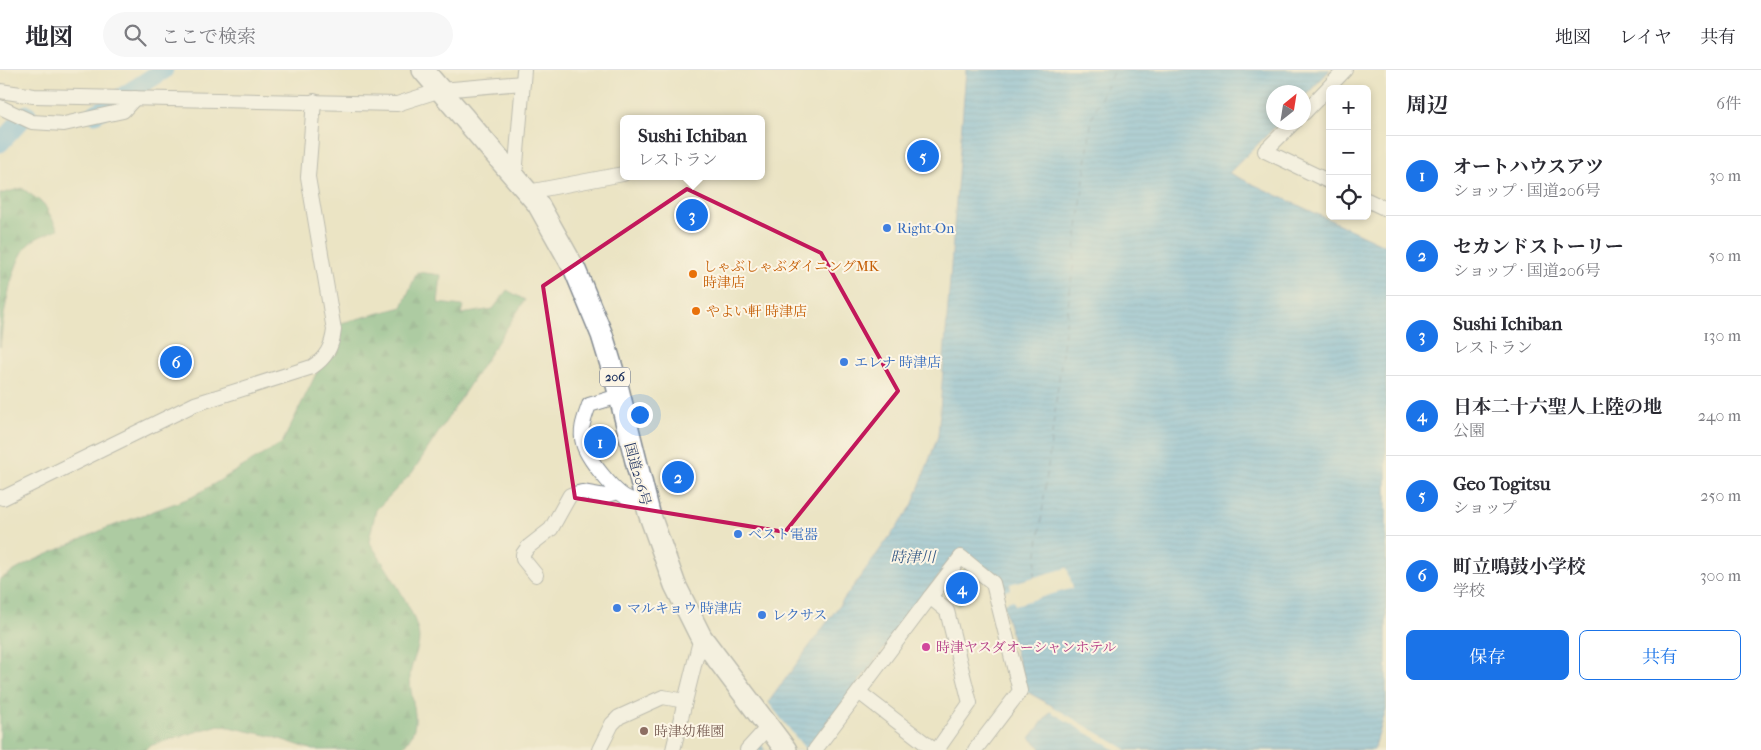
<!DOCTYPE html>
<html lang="ja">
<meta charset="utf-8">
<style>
:root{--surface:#fff;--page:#f7f7f7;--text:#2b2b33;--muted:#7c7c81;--line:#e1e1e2;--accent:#1a73e8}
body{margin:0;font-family:"IM FELL French Canon","Noto Serif JP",serif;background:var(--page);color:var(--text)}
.controls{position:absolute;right:15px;top:15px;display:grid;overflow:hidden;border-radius:8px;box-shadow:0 2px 8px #0003}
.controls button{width:45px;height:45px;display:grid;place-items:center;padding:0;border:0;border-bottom:1px solid var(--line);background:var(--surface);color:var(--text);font:25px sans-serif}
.compass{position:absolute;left:1266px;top:15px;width:45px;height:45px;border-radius:50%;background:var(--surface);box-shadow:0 2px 8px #0003;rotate:30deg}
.you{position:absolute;left:639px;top:344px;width:18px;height:18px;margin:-12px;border:4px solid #fff;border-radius:50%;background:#1a73e8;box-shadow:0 0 0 8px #1a73e833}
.badge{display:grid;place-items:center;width:32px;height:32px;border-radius:50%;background:var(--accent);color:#fff;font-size:16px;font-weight:700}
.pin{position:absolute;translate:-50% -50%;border:2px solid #fff;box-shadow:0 1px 5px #0006}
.popup{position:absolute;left:620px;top:45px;width:145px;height:65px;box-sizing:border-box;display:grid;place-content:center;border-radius:8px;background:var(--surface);filter:drop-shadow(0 1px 4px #0005);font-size:16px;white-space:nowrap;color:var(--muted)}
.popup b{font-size:19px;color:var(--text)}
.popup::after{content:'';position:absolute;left:50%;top:100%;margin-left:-10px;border:10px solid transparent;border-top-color:var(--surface)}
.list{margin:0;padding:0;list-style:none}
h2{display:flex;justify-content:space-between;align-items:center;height:65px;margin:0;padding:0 20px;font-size:21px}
h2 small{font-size:16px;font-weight:400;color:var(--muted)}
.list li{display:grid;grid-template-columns:32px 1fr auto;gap:15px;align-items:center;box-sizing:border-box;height:80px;padding:0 20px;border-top:1px solid var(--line)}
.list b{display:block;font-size:19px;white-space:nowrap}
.list p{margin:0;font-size:16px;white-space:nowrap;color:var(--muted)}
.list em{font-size:16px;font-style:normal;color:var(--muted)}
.actions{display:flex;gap:10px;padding:15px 20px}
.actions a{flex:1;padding:11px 0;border:1px solid var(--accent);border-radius:8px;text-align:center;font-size:18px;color:var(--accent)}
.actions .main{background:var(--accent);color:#fff}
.icon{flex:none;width:28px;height:28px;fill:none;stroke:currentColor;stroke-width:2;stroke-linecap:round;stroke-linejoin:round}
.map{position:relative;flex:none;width:1386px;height:680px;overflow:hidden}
header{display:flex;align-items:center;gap:30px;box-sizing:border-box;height:70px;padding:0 25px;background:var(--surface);border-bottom:1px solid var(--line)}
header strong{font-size:24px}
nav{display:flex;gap:28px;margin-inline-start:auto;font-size:18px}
.search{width:350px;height:45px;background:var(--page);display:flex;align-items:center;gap:12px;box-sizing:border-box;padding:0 18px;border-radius:28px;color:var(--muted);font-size:19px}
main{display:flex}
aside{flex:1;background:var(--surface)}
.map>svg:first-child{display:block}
.forest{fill:url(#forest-firs);stroke:#3e6e6b}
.park{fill:url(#park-crowns);stroke:#4a7c75}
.water{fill:url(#water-rules);stroke:#4272a0}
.pier{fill:#ebe4c4}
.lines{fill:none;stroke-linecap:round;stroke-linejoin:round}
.river{stroke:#68b4e1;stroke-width:19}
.ferry{stroke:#325785;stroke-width:1;stroke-dasharray:6 5;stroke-linecap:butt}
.minor-casing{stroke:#838a91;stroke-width:16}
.highway-casing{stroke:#838a91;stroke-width:24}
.minor{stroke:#fff;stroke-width:14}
.highway{stroke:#fff;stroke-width:21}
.marked{fill:none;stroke:#c2185b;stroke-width:4;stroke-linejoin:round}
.shop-dot{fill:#3f7fe0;stroke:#fcf5e5;stroke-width:2}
.food-dot{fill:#e8710a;stroke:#fcf5e5;stroke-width:2}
.hotel-dot{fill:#d1479c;stroke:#fcf5e5;stroke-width:2}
.education-dot{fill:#8d6e63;stroke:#fcf5e5;stroke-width:2}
.labels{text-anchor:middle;stroke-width:4;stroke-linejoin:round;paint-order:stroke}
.shield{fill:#fcf5e5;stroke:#5e6a86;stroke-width:1}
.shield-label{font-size:12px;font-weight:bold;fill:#1b2f5e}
.shop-label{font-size:14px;fill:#366cbe;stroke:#fcf5e5;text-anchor:start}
.food-label{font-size:14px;fill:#c56008;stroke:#fcf5e5;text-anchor:start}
.street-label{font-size:14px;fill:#1b2f5e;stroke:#fcf5e5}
.hotel-label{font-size:14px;fill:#b23c85;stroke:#fcf5e5;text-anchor:start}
.education-label{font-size:14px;fill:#785e54;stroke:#fcf5e5;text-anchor:start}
.water-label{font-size:15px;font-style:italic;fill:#325785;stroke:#fcf5e5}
</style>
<header>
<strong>地図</strong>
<div class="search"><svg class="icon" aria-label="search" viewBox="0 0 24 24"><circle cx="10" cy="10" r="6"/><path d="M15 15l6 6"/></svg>ここで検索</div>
<nav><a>地図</a><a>レイヤ</a><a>共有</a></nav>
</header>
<main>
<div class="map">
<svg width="1386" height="680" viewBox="0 0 1386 680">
<defs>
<pattern id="forest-firs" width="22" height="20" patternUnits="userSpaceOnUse" patternTransform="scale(1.25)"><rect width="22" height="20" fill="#62ae78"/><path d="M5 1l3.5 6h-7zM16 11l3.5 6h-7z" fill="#508e66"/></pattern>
<pattern id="park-crowns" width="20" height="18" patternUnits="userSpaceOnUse" patternTransform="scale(1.25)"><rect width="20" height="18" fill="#78ca8c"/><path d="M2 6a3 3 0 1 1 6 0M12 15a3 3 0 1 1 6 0" fill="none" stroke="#62a476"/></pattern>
<pattern id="water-rules" width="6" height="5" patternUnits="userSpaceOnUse" patternTransform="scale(1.25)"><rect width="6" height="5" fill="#68b4e1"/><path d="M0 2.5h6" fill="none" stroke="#5593ba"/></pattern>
</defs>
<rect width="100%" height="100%" fill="#fcf5e5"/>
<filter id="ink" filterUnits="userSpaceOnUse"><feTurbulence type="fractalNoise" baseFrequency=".02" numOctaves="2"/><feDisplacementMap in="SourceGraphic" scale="10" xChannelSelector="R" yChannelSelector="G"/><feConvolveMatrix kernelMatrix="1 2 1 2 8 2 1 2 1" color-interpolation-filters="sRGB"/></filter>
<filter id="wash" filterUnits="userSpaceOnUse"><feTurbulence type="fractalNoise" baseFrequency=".0096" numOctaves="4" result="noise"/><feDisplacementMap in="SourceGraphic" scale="20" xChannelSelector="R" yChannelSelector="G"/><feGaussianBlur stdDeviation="1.12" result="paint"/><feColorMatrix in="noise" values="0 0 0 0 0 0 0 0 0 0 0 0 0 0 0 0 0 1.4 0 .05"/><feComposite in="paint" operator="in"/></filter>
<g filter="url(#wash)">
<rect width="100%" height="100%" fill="#ebe4c4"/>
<g class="forest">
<path d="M22 118 44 134 58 159C50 163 36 167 30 173 11 190 2 253 0 277V124Z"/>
<path d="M417 202 441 205 438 233 463 236 461 244 493 239 507 220 525 230 412 403 376 440 369 471C382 492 420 546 419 569 419 582 409 596 410 609 411 638 426 655 400 680H313L271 666 219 655 149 676 146 680H0V509L28 493 104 459 192 427 282 373 341 253 402 237Z"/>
</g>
<path class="park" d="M965 499 980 511 958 536 944 524Z"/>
<path class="water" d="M966 0H1330L1304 27V22H1274V52L1279 53 1229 103 1386 176V640L1374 680H1040L1041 678 1030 668 1054 637 1026 621 997 510 961 477 807 680H755L770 630 912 436 938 366Z"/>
<g class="pier">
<path d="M1067 498 1073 518 1015 535 1013 530 1000 534 998 523 1011 519 1010 514Z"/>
<path d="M767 631 806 680H765L758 668Z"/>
<path d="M1048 634 1127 680H1116L1048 640 1050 638 1047 636Z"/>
</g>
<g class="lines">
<g class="river">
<path d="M95 44 164 0"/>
<path d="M0 73 27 44"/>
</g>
<path class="ferry" d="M1034 507 1092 47 1114 0"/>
</g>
</g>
<g filter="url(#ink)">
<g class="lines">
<g class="minor-casing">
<g id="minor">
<path d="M0 21 34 26 397 34 441 20 523 13"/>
<path d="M0 37 32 52 64 54 123 41 135 28"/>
<path d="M1304 43 1345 0"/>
<path d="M1294 52 1265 81 1330 112"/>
<path d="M515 106 524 0"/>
<path d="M528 122 623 104"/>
<path d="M1367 130 1386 139"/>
<path d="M619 326 589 335C585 347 579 360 583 373 586 387 616 425 630 429 634 431 641 430 645 431"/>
<path d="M0 427 3 428 195 334 312 297C326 288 332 277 334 260L308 107 314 31"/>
<path d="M536 505 523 489V484L528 477 551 459 570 425 582 422 605 426 618 422"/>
<path d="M930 527 961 487 993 513 1020 621 975 680"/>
<path d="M860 623 934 680"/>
<path d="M599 680 612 654 619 647 663 627 685 631"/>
<path d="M673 680 701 567"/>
<path d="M747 680 768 657"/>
<path d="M815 680 930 527 947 541 970 633 937 680"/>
</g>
</g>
<g class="highway-casing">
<path id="highway" d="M423 0 538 134 575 200 602 265 616 311 649 443 675 515 701 567 786 680"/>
</g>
<use href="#minor" class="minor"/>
<use href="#highway" class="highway"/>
</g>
</g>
<path d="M0 0H1386V680H0ZM687 119 821 183 898 321 785 462 575 428 543 216Z" fill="#ebe4c4" fill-opacity=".55" fill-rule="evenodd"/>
<path class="marked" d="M687 119 821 183 898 321 785 462 575 428 543 216Z"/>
<g class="shop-dot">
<circle cx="887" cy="158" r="5"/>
<circle cx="844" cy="292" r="5"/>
<circle cx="738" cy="464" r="5"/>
<circle cx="617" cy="538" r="5"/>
<circle cx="762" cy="545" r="5"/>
</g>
<g class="food-dot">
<circle cx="693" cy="204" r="5"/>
<circle cx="696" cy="241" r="5"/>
</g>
<circle class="hotel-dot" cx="926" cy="577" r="5"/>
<circle class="education-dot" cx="644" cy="661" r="5"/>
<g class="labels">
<rect class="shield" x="600" y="297.5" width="30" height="19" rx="4"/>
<g class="shield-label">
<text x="615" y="311">206</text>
</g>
<g class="shop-label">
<text x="897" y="163">Right-On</text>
<text x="854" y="297">エレナ 時津店</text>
<text x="748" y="469">ベスト電器</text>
<text x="627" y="543">マルキョウ 時津店</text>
<text x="772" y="550">レクサス</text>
</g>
<g class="food-label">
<text x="703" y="201">しゃぶしゃぶダイニングMK<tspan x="703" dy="16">時津店</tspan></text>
<text x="706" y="246">やよい軒 時津店</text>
</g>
<g class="street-label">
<text transform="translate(638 404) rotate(75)" y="5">国道206号</text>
</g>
<g class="hotel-label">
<text x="936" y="582">時津ヤスダオーシャンホテル</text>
</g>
<g class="education-label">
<text x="654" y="666">時津幼稚園</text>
</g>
<g class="water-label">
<text x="913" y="492">時津川</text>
</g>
</g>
</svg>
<div class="controls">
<button>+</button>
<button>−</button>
<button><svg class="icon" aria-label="locate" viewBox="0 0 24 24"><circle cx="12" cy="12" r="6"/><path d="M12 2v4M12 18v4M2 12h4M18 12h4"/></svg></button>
</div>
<svg class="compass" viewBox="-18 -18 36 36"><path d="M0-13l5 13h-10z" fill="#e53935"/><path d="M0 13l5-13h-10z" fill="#7c7c81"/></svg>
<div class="you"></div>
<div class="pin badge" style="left:600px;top:372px">1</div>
<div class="pin badge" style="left:678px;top:407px">2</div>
<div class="pin badge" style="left:692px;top:145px">3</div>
<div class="popup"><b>Sushi Ichiban</b>レストラン</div>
<div class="pin badge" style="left:962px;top:518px">4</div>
<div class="pin badge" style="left:923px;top:86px">5</div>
<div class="pin badge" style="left:176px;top:292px">6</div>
</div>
<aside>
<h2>周辺<small>6件</small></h2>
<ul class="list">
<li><span class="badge">1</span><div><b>オートハウスアツ</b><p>ショップ · 国道206号</p></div><em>30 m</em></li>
<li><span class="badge">2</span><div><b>セカンドストーリー</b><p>ショップ · 国道206号</p></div><em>50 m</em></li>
<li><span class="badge">3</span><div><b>Sushi Ichiban</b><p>レストラン</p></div><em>130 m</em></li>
<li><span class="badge">4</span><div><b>日本二十六聖人上陸の地</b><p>公園</p></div><em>240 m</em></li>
<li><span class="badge">5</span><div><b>Geo Togitsu</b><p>ショップ</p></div><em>250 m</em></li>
<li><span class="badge">6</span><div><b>町立鳴鼓小学校</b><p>学校</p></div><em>300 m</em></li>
</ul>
<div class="actions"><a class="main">保存</a><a>共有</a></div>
</aside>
</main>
